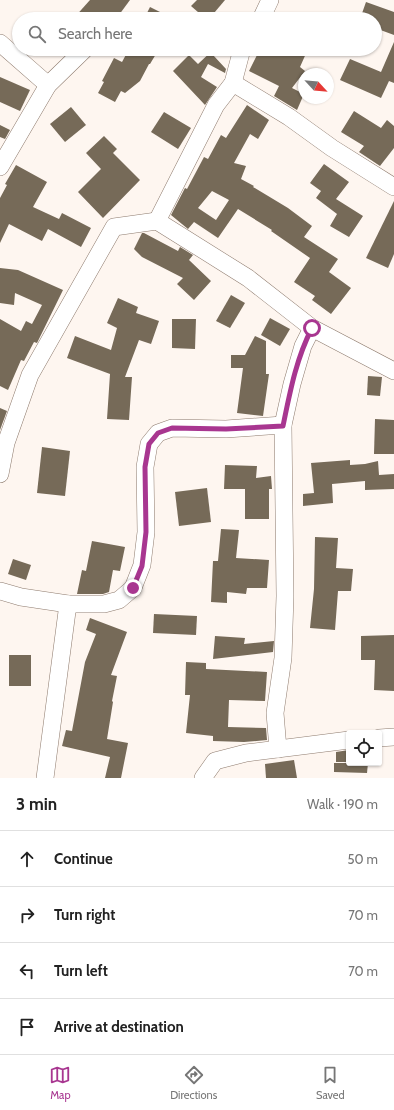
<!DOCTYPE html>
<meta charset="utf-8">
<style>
:root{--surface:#fff;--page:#f2f2f2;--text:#222;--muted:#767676;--line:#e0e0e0;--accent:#a83690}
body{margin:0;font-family:Cabin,sans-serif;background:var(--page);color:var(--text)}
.controls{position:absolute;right:12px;bottom:12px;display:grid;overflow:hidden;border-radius:4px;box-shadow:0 1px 3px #0004}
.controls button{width:36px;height:36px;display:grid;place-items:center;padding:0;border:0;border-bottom:1px solid var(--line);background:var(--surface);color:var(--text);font:20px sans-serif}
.compass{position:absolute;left:298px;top:68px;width:36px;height:36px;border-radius:50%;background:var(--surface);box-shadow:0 1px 3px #0004;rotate:116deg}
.stop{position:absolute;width:12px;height:12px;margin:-9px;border:3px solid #a83690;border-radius:50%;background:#fff}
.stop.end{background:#a83690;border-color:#fff;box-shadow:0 1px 4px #0008}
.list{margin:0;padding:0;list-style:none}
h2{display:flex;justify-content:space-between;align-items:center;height:52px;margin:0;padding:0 16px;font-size:17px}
h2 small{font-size:13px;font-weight:400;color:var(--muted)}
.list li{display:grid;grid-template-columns:26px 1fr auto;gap:12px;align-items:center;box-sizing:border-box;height:56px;padding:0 16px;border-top:1px solid var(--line)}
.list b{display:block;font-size:15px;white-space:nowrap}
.list em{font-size:13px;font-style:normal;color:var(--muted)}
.icon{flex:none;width:22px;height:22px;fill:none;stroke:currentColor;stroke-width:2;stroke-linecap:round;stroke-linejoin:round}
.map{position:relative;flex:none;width:394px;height:778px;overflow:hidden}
.search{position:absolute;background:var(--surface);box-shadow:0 1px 3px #0004;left:12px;right:12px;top:12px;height:44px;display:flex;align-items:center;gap:10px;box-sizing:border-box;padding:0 14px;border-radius:22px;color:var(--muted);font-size:15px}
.sheet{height:276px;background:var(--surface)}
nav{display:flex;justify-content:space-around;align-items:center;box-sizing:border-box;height:56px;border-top:1px solid var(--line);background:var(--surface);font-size:11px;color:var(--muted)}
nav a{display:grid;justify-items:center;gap:2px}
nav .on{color:var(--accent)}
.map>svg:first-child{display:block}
.building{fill:#766a58;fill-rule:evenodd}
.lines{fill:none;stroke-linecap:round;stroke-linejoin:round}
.minor-casing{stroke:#8e7b6e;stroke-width:18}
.minor{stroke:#fff;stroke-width:17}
.route{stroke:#a83690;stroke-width:5}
</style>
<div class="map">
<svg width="394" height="778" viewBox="0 0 394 778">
<rect width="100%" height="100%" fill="#fef6f0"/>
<g class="building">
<path d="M90 0H130L116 19H73Z"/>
<path d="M197 0H225L209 19H206L191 6Z"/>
<path d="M366 2 394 12V35L375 28V19H360Z"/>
<path d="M150 7 174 19H144Z"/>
<path d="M394 42V83L389 81 381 98 340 80 350 59 381 72Z"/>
<path d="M129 49H159L150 64H149L140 81 125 93 121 91 115 102 98 93 104 82 102 81 114 58 122 62Z"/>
<path d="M214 49 216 51 213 55 226 69 225 73 208 64 201 77 217 87 205 105 173 71 189 55 198 64Z"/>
<path d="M260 49H308L300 67 305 71 292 88 304 94 297 110 274 96 279 86 249 71Z"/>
<path d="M0 77 30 90 20 111 0 102Z"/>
<path d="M247 105 269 120 258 139 250 134 234 163 246 166 241 179 254 186 253 187 288 208 312 226 304 237 338 259 329 272 351 288 331 314 312 300 315 296 294 282 310 258 271 231 272 230 238 209 218 238 194 222 188 229 171 215 185 188 187 189 204 157 208 159 221 135 226 138ZM212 191 229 200 216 220 198 208Z"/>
<path d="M71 107 86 125 65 142 50 124Z"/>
<path d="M354 111 381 128 387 120 394 126V148L380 166 359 152 364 146 341 132Z"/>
<path d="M164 112 191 128 178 149 151 132Z"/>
<path d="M0 125 10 130 5 139 0 137Z"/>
<path d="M104 136 117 149 113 153 140 180 103 218 78 192 101 169 86 153Z"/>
<path d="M324 164 349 182 336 199 363 216 349 237 330 226 337 214 316 198 321 191 310 183Z"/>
<path d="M16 165 47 182 33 207 59 219 62 213 91 228 81 247 48 229 42 241 9 224 0 243V198L7 185 5 184Z"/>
<path d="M394 201V254L388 268 366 258Z"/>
<path d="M142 233H144L178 251 180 247 193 255 189 260 211 281 194 300 177 284 183 278 142 257 134 249Z"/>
<path d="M0 268 18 270 63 290 37 343 34 342 24 361 21 360 8 390 0 386V319L21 331 26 321 32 324 42 305 15 293 14 305 0 303Z"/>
<path d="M231 295 245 303 230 328 216 321Z"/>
<path d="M118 298 138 307 136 313 159 321 151 344 139 340 125 377H132L129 420 107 419 110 374 67 358 75 336 111 350 117 328 107 323Z"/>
<path d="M270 318 290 329 280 346 261 335Z"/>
<path d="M172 319H196L195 349 172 348Z"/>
<path d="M255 336 266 341V374H269L263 416 237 413 243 368H231V355H245Z"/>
<path d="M368 376 382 377 380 396 367 395Z"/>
<path d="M0 408 7 411 0 430Z"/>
<path d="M375 419 394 420V454H374Z"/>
<path d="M42 447 70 451 65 496 37 493Z"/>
<path d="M350 460V465L365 464 378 461 379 475 394 474V489L365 490V481L332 484 333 503 303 506V494L314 493 311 463Z"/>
<path d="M225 465 257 466 256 478 271 476 272 489H269V519H245V489H224Z"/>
<path d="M207 488 211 522 179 526 175 492Z"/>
<path d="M221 529 239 530 236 558 269 560 267 588H247L246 594 227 592V603L211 602 213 561H218Z"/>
<path d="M315 537 338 538 336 568 353 569 351 591H338L335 630 310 628 314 589Z"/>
<path d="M92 541 125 547 120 571 113 570 109 592 103 594H77L82 570 86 571Z"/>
<path d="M13 559 31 565 26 580 8 574Z"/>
<path d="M154 614 197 616 196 635 153 633Z"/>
<path d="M90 618 127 632 111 675 117 676 112 701 113 702 107 739 128 743 121 778H105L110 757 62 746 66 730 72 731 85 662 96 634 86 630Z"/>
<path d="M394 635V691L374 690 375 660H361V636Z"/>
<path d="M215 636 245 638 244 644 274 641 273 652 213 659Z"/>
<rect x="9" y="655" width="22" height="31"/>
<path d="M186 662 206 663V669L267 672 265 701 229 700 228 727 266 728 267 740 244 742 213 741V736L186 733 190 695H185Z"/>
<path d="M349 750V762H336V752Z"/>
<path d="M294 760 297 778H266L265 764Z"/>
<path d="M334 763H368L367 773 334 772Z"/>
</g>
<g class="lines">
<g class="minor-casing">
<g id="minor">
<path d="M261 19 270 0"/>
<path d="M0 43 48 85"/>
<path d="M233 83 289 117 332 148 394 187"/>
<path d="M0 167 48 85 85 49"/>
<path d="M157 221 216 105 233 83 242 49"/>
<path d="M0 474 6 443 30 375 114 227 157 221 248 278 312 328 394 371"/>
<path d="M0 591 21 597 68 604H104L119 600 133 588 142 565 146 532 145 467 149 444 158 433 172 428 226 429 283 425"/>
<path d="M379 738 394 737"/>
<path d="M278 749 275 713 283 658 285 596 283 425 292 384 303 346 312 328"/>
<path d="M45 778 68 604"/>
<path d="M203 778 215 761 246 753 349 740"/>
</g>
</g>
<use href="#minor" class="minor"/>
</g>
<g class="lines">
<path class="route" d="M133 588 142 566 146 532 145 467 149 444 158 433 172 428 226 429 283 426C290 392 296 359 312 328"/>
</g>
</svg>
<div class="controls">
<button><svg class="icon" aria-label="locate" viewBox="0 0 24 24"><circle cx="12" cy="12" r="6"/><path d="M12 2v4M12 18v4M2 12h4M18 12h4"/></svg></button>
</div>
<svg class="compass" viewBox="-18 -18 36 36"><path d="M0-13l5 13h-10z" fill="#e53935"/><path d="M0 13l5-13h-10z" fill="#767676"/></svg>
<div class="stop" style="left:312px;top:328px"></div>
<div class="stop end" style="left:133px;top:588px"></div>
<div class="search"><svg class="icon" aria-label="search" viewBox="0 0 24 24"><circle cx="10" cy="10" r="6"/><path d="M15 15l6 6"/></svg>Search here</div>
</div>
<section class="sheet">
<h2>3 min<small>Walk · 190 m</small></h2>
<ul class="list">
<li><svg class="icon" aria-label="ahead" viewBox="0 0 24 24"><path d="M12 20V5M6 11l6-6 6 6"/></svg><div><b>Continue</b></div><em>50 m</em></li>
<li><svg class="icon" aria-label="right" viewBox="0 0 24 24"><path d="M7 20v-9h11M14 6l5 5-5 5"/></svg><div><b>Turn right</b></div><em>70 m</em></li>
<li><svg class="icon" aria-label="left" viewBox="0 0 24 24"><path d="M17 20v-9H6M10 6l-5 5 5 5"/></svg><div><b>Turn left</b></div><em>70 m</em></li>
<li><svg class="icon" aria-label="arrive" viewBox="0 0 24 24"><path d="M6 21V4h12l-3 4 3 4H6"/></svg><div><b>Arrive at destination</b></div></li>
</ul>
</section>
<nav>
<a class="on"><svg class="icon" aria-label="map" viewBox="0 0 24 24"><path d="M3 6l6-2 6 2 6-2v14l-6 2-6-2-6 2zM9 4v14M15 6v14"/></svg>Map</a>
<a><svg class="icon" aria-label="directions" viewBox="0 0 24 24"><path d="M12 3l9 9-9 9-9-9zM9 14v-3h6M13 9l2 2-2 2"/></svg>Directions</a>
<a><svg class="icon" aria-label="saved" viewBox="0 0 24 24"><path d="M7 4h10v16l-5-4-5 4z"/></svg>Saved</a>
</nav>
